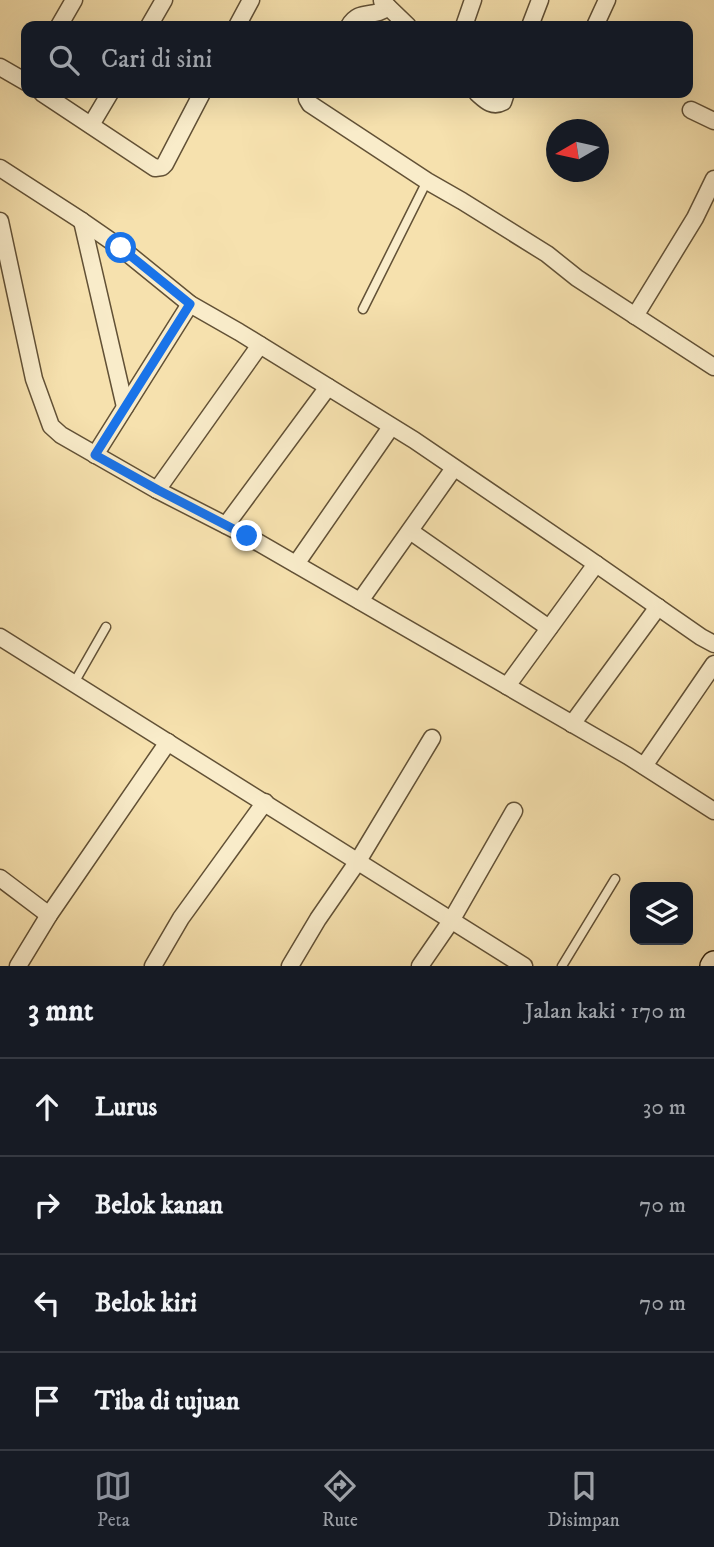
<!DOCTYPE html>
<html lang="id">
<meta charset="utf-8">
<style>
:root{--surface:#171b24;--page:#20242c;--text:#f1f3f6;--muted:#9ea1a6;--line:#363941;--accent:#8c9099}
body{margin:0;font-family:"IM FELL DW Pica",serif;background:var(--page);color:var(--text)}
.controls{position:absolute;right:21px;bottom:21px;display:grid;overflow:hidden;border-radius:14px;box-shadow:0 7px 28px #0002}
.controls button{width:63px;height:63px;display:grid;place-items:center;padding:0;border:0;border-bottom:2px solid var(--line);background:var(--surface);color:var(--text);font:35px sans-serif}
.compass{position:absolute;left:546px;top:119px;width:63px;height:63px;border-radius:50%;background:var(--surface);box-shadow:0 7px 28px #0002;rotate:261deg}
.stop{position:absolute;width:21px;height:21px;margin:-16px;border:5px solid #1a73e8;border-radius:50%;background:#fff}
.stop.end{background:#1a73e8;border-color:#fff;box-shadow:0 2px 7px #0008}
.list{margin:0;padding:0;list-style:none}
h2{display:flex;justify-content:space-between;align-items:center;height:91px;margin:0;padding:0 28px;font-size:30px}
h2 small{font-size:23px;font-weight:400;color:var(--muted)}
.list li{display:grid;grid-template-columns:46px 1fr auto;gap:21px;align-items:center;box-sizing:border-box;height:98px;padding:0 28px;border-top:2px solid var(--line)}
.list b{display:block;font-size:26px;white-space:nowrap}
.list em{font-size:23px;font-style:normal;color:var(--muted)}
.icon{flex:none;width:38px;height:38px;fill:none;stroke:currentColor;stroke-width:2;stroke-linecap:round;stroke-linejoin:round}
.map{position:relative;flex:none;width:714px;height:966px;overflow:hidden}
.search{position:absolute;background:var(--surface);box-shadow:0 7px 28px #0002;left:21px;right:21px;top:21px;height:77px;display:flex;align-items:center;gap:18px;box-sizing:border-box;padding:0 24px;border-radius:14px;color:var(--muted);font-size:26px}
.sheet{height:483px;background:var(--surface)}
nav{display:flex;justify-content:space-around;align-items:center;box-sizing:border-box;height:98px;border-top:2px solid var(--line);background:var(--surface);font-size:19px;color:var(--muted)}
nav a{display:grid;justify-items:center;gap:4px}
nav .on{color:var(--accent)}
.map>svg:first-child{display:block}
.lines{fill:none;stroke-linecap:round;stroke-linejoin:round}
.lane-casing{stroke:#625136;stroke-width:11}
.street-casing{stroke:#625136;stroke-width:19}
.secondary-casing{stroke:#30210e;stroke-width:26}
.lane{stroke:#f9ecca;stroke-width:8}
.street{stroke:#f9ecca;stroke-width:16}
.secondary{stroke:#f9ecca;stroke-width:23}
.route{stroke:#1a73e8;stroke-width:9}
</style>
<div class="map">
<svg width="714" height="966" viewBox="0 0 714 966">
<rect width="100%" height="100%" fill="#f6e1ae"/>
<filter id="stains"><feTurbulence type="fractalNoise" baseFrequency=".00286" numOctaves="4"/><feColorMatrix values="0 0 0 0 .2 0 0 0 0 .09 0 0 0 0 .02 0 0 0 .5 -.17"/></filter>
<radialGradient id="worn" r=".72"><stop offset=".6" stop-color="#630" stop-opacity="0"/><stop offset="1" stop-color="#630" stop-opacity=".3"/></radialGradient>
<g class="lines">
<g class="lane-casing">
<g id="lane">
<path d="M363 309 427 181"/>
<path d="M74 683 106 627"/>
<path d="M562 966 615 879"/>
</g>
</g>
<g class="street-casing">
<g id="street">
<path d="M382 1 408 26"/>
<path d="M59 26 74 0"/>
<path d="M149 26 164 0"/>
<path d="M237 26 251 0"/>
<path d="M349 26C359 8 374 19 388 7"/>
<path d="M464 26 473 0"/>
<path d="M530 26 540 0"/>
<path d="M595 26 607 0"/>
<path d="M0 67 26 82"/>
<path d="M42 93 155 168 162 167 165 164 202 93"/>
<path d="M309 93 307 99 310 104 427 181 462 201 547 254 577 278 714 367"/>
<path d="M477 93C485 100 492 108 503 102L506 93"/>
<path d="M691 110 714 121"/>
<path d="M91 125 110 93"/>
<path d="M0 168 82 221 121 248 190 304 239 332 414 440 586 557 701 637 714 644"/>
<path d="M0 221 34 379 51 426 61 435 157 490 247 536 628 756 714 811"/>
<path d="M82 221 125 407"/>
<path d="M635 316 695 218 714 179"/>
<path d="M95 455 190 304"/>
<path d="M157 490 260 345"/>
<path d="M226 525 328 387"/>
<path d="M410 531 549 628"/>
<path d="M296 564 391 427"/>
<path d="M360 601 454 468"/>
<path d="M0 637 524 966"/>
<path d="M507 686 596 564"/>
<path d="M572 724 658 607"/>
<path d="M644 766 714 664"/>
<path d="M0 878 49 915"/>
<path d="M18 966 49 915 168 742"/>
<path d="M153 966 181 918 265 802"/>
<path d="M290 966 318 919 358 861 432 738"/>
<path d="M420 966 451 921 514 811"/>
</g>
</g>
<g class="secondary-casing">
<path id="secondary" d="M712 966 714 963"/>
</g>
<use href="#lane" class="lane"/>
<use href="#street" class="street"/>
<use href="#secondary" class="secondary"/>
</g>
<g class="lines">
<path class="route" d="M121 248 190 304 95 455 158 490 247 536"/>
</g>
<rect width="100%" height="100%" filter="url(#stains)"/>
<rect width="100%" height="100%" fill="url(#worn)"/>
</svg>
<div class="controls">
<button><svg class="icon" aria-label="layers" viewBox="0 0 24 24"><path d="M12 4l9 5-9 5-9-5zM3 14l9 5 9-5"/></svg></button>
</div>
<svg class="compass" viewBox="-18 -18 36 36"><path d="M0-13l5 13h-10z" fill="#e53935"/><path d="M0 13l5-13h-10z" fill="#9ea1a6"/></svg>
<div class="stop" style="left:121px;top:248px"></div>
<div class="stop end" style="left:247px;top:536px"></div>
<div class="search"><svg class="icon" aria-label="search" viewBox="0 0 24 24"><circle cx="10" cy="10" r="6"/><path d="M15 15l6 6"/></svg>Cari di sini</div>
</div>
<section class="sheet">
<h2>3 mnt<small>Jalan kaki · 170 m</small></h2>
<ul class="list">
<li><svg class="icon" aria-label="ahead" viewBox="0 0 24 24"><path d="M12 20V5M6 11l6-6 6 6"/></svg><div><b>Lurus</b></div><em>30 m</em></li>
<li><svg class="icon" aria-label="right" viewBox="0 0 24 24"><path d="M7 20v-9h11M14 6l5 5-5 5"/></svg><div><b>Belok kanan</b></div><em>70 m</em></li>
<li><svg class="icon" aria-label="left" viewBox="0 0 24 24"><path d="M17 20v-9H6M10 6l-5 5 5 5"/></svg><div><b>Belok kiri</b></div><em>70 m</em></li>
<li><svg class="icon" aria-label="arrive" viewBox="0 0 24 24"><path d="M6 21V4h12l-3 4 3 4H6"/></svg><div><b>Tiba di tujuan</b></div></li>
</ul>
</section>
<nav>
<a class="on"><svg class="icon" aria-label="map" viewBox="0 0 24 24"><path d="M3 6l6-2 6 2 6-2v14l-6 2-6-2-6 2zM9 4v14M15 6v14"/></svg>Peta</a>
<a><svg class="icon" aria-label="directions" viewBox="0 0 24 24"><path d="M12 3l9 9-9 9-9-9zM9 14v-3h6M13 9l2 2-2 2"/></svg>Rute</a>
<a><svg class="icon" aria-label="saved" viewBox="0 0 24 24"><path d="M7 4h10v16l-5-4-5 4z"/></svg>Disimpan</a>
</nav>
